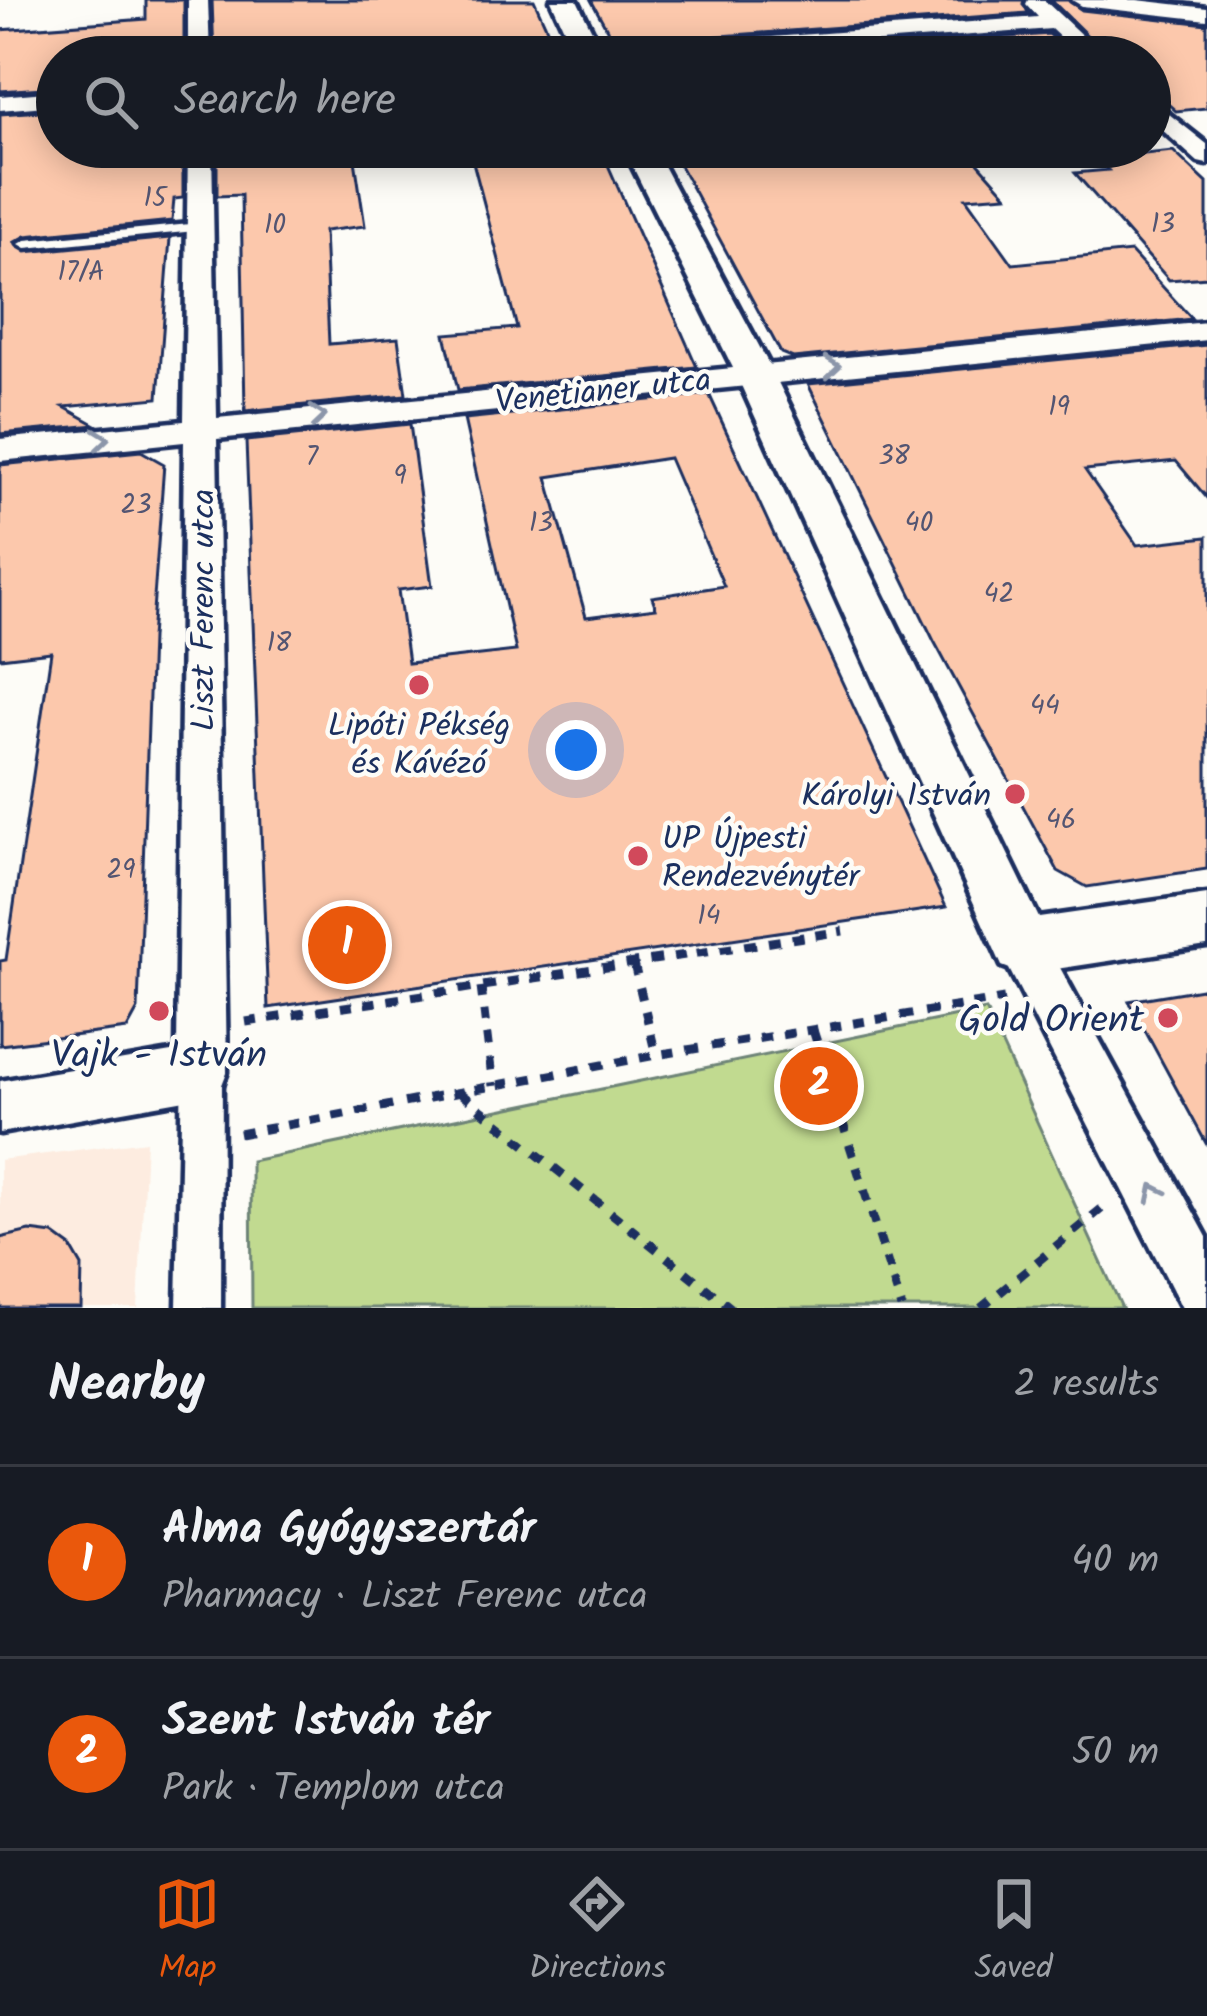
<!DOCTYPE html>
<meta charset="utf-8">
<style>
:root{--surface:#171b24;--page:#20242c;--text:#f1f3f6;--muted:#9ea1a6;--line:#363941;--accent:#ea580c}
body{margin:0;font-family:Kalam,sans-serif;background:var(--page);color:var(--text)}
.you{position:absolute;left:576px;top:750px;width:42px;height:42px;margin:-30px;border:9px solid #fff;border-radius:50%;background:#1a73e8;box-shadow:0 0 0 18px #1a73e833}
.badge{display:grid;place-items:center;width:78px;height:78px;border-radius:50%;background:var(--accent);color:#fff;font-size:39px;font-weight:700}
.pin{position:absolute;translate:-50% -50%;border:6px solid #fff;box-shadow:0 3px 12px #0006}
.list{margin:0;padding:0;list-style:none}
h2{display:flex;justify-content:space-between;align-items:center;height:156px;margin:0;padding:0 48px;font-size:51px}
h2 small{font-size:39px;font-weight:400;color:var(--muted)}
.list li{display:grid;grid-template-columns:78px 1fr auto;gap:36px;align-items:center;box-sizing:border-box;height:192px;padding:0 48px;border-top:3px solid var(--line)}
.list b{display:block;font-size:45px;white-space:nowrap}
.list p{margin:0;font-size:39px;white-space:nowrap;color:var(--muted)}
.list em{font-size:39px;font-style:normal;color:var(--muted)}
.icon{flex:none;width:66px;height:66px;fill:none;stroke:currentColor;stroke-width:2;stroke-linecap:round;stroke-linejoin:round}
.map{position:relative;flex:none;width:1207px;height:1308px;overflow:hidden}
.search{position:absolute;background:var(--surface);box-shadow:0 6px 30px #0003;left:36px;right:36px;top:36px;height:132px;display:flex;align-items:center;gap:30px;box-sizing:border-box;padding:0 42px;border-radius:66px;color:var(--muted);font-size:45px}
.sheet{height:540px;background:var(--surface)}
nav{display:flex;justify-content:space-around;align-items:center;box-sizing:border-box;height:168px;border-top:3px solid var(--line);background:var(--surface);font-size:33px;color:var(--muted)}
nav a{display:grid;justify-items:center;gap:6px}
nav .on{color:var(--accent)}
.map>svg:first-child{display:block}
.built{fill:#fdece0}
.green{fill:#c1da90;stroke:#6e8477;stroke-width:3}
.building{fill:#fcc8ac;stroke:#1b2f5e;stroke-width:3;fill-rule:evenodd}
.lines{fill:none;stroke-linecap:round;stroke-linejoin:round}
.service-casing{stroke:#1b2f5e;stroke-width:9}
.pedestrian-casing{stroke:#1b2f5e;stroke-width:9}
.minor-casing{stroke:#1b2f5e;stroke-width:9}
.tertiary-casing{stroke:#1b2f5e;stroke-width:9}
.path{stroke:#1b2f5e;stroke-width:9;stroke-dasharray:12 12;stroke-linecap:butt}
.service{fill:#fdfcf7;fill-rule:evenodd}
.pedestrian{fill:#fdfcf7;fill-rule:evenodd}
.minor{fill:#fdfcf7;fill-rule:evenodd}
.tertiary{fill:#fdfcf7;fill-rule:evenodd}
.oneway{stroke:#8c96aa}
.poi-dot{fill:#d1495b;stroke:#fdfcf7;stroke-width:4.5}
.labels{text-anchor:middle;stroke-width:9;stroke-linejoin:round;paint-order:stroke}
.number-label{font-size:27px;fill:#535572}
.street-label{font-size:33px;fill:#1b2f5e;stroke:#fdfcf7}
.poi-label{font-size:33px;fill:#1b2f5e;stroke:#fdfcf7}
.near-poi-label{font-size:39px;fill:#1b2f5e;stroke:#fdfcf7;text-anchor:end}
</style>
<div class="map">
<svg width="1207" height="1308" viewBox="0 0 1207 1308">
<rect width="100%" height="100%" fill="#fdfcf7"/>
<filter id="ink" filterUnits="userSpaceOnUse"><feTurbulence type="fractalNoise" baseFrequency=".00833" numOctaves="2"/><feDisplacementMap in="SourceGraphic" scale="24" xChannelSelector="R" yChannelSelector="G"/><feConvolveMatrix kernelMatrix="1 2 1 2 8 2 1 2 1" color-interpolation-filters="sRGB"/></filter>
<g filter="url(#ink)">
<path class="built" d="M146 1141 138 1308H0V1160Z"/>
<path class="green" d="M986 1010 1122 1308H252L251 1161Z"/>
<g class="building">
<path d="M146 0H184V57H57V87L0 91V30L146 19Z"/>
<path d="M212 0H534L553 42 503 47 507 57H214Z"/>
<path d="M591 0H1023L1028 13 615 44Z"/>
<path d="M1051 0H1068L1082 10 1207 24V108L1176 111 1150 88V57H1109Z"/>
<path d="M1049 34 1074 57H744Z"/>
<path d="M57 110V147H173L172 153 183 152V198L174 199 172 221 26 236 15 242 26 252 170 238 158 398 64 407 96 425 0 434V114Z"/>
<path d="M353 147 365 226 324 231 329 344 398 338 406 395 245 411 241 195 217 196V149Z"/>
<path d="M469 147H600L697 367 458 390 445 334 517 328Z"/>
<path d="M670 147 967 150 1007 195 966 198 1013 264 1131 252 1192 319 793 358 781 353Z"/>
<path d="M1173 151 1207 183V277L1169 280 1075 173 1108 170 1097 159Z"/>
<path d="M1207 345V498L1176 461 1085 470 1137 545 1207 537V869L1087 887 1058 871 934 641 808 384Z"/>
<path d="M709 394 946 907 268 1008 246 441 410 424 432 586 398 590 408 663 516 651 464 419ZM669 458 724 586 652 597 656 608 586 617 547 477Z"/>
<path d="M141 451 164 464 151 638 138 1009 127 1029 0 1045V961L6 960 51 652 0 658V465Z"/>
<path d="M1207 988V1145L1129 1001Z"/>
<path d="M30 1231 53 1234 71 1247 82 1266 81 1308H0V1238Z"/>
</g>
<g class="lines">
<g class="service-casing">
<path id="service" d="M200 223 205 224V230L26 248 19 244 26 240Z"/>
</g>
<g class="pedestrian-casing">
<path id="pedestrian" d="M202 1052 216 1058 222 1072 221 1308H177L182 1072 188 1058Z"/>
</g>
<g class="minor-casing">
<g id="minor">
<path d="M188 0H208L210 57H188Z"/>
<path d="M1028 0H1044L1105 57H1081L1051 29 685 57H588L599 50 1038 17 1026 4Z"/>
<path d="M1072 0H1137L1207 8V20L1082 6Z"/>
<path d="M57 91V105L0 110V96Z"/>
<path d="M1150 99 1207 144V164L1198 162 1150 119Z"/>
<path d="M188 147H212L217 418 1207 322V340L217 439 227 1072 220 1090 202 1097 0 1133V1081L177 1051 184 442 0 461V439L184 421Z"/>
<path d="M1023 925 1040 931 1207 1237V1308H1182L1006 963 999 947 1006 931Z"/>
</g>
</g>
<g class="tertiary-casing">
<g id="tertiary">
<path d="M551 0H577L605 57H577Z"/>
<path d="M623 147H653L774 374 1039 918 1207 894V946L1023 974 1002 966 736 374Z"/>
</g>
</g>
<g class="path">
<path d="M634 964 656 1055"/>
<path d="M481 987 493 1086"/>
<path d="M246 1022 843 931"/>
<path d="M813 1030 902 1308"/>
<path d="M460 1093 731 1308"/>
<path d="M239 1134 656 1055 1004 999"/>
<path d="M981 1308 1105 1206"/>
</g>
<use href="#service" class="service"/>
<use href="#pedestrian" class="pedestrian"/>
<use href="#minor" class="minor"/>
<use href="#tertiary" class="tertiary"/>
</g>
<defs><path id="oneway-chevron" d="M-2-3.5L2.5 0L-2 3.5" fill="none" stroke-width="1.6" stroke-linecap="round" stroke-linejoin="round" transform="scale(3)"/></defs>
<g class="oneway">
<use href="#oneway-chevron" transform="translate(832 367) rotate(-5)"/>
<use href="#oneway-chevron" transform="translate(318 416) rotate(-6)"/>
<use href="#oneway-chevron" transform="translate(101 439) rotate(-6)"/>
<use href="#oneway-chevron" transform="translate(1155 1192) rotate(-116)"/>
</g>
</g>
<g class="poi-dot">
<circle cx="419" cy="685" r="12"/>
<circle cx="1015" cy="794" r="12"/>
<circle cx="638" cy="856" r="12"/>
<circle cx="159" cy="1011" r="12"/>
<circle cx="1168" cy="1018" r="12"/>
</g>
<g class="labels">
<g class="number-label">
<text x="155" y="206">15</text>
<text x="1163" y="232">13</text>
<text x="275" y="233">10</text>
<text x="81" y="280">17/A</text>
<text x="1059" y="415">19</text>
<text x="894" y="464">38</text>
<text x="312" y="465">7</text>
<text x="400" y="484">9</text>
<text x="136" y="513">23</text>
<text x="541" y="531">13</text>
<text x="919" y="531">40</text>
<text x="999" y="602">42</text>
<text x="279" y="651">18</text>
<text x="1045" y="714">44</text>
<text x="1061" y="828">46</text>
<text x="121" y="878">29</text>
<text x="709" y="924">14</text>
</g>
<g class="street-label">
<text transform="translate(603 389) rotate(-6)" y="12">Venetianer utca</text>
<text transform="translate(202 610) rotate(-90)" y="12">Liszt Ferenc utca</text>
</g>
<g class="poi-label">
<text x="419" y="736">Lipóti Pékség<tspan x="419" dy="38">és Kávézó</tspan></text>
<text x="991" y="806" text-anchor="end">Károlyi István</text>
<text x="662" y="849" text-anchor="start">UP Újpesti<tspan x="662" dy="38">Rendezvénytér</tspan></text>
</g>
<g class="near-poi-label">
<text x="1144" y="1032">Gold Orient</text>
<text x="159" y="1067" text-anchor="middle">Vajk - István</text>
</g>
</g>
</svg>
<div class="you"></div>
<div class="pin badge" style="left:347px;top:945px">1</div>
<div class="pin badge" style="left:819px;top:1086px">2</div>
<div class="search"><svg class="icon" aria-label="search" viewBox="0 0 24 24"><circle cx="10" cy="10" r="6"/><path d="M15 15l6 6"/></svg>Search here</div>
</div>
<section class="sheet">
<h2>Nearby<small>2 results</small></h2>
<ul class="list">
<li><span class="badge">1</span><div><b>Alma Gyógyszertár</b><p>Pharmacy · Liszt Ferenc utca</p></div><em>40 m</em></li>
<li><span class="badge">2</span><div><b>Szent István tér</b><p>Park · Templom utca</p></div><em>50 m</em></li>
</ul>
</section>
<nav>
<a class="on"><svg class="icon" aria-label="map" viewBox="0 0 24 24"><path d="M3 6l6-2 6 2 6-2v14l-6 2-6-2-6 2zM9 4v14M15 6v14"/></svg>Map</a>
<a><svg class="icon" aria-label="directions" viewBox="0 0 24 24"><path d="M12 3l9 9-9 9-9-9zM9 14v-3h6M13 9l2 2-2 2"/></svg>Directions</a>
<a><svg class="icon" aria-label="saved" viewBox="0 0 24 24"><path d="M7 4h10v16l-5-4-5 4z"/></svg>Saved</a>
</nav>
